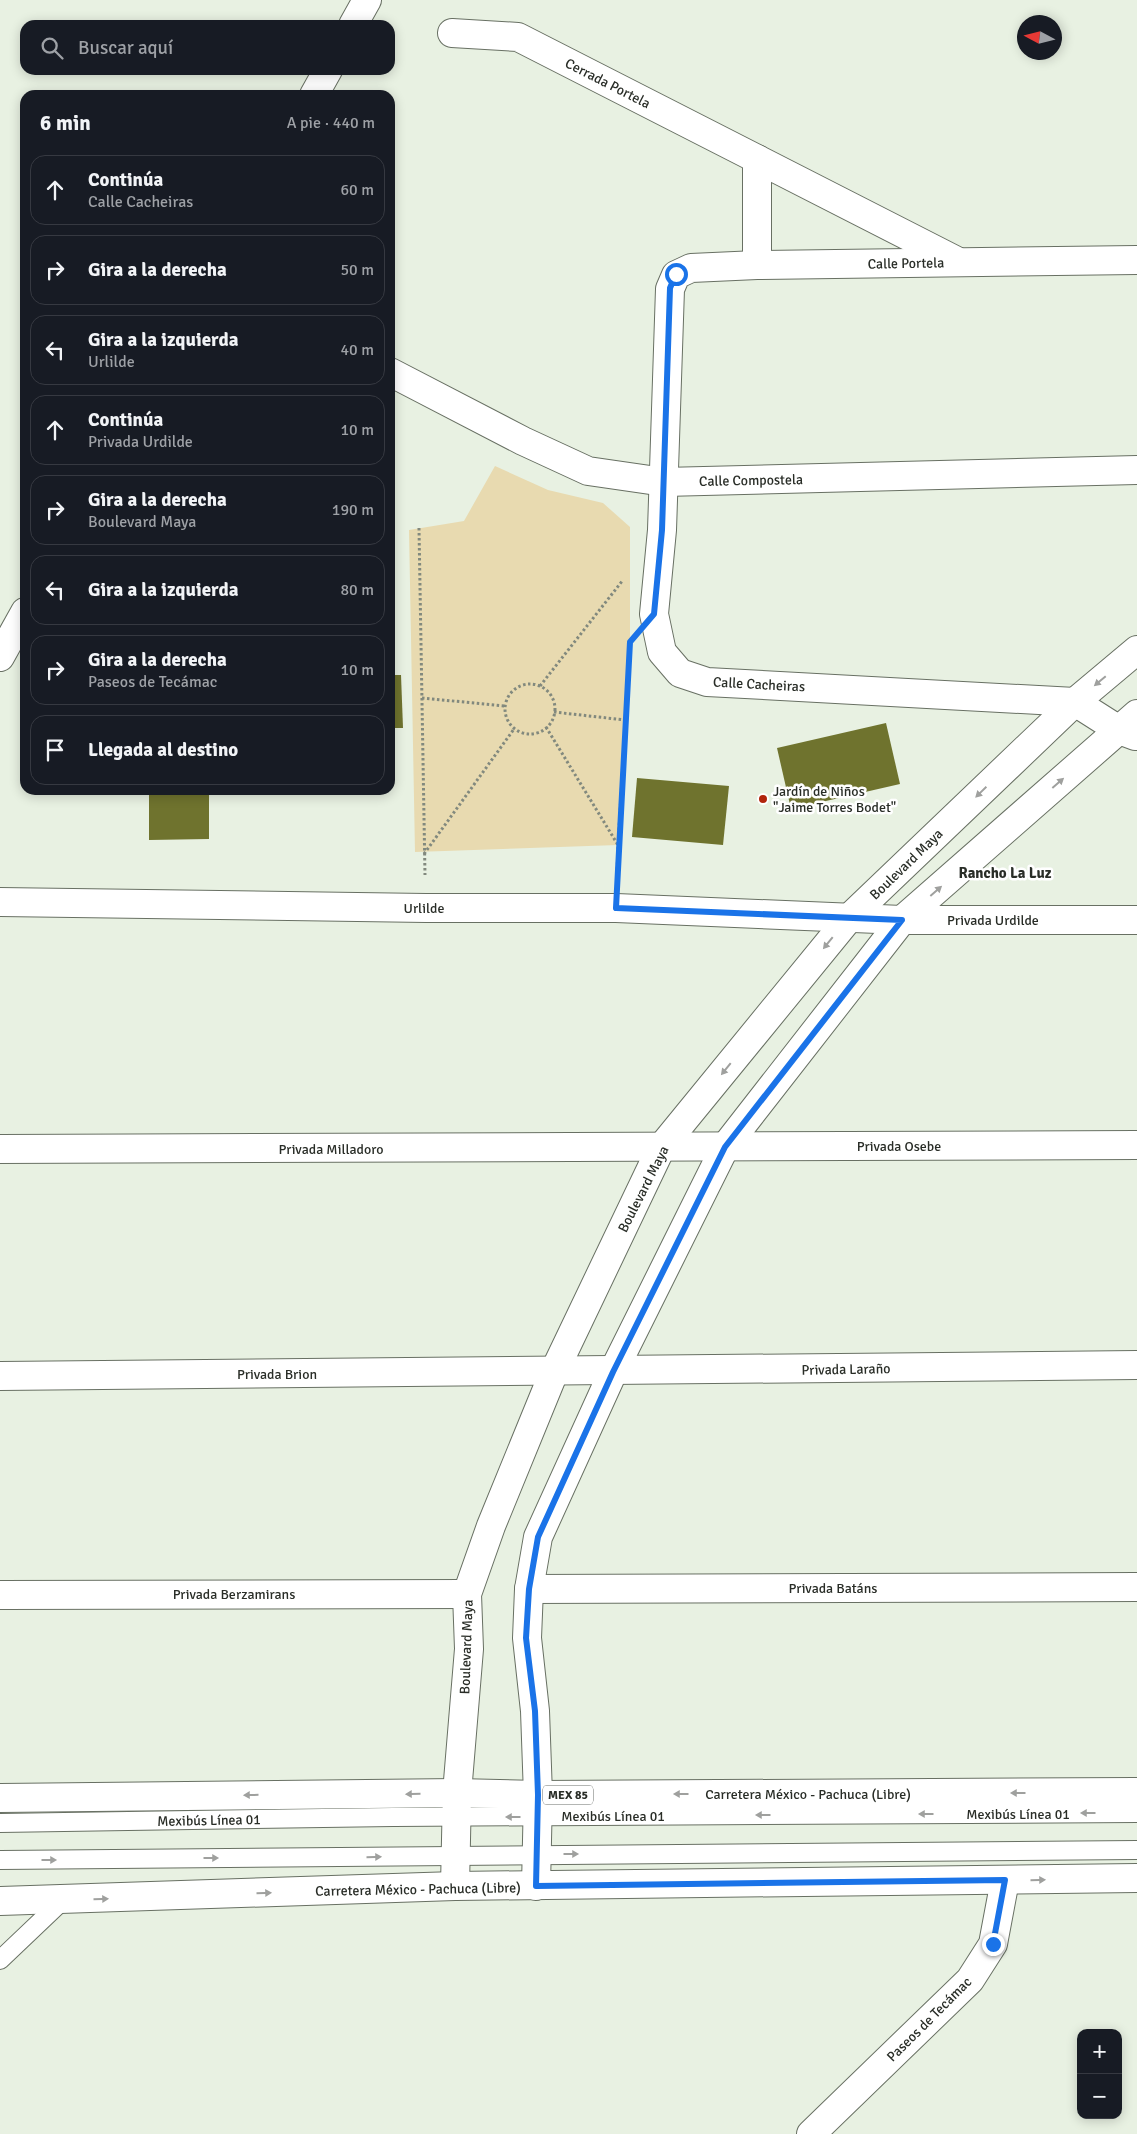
<!DOCTYPE html>
<html lang="es">
<meta charset="utf-8">
<style>
:root{--surface:#171b24;--page:#20242c;--text:#f1f3f6;--muted:#9ea1a6;--line:#363941}
body{margin:0;font-family:Signika,sans-serif;background:var(--page);color:var(--text)}
.controls{position:absolute;right:15px;bottom:15px;display:grid;overflow:hidden;border-radius:10px;box-shadow:0 2px 12px #0003}
.controls button{width:45px;height:45px;display:grid;place-items:center;padding:0;border:0;border-bottom:1px solid var(--line);background:var(--surface);color:var(--text);font:25px sans-serif}
.compass{position:absolute;left:1017px;top:15px;width:45px;height:45px;border-radius:50%;background:var(--surface);box-shadow:0 2px 12px #0003;rotate:277deg}
.stop{position:absolute;width:15px;height:15px;margin:-11px;border:4px solid #1a73e8;border-radius:50%;background:#fff}
.stop.end{background:#1a73e8;border-color:#fff;box-shadow:0 1px 5px #0008}
.list{margin:0;padding:0;list-style:none}
h2{display:flex;justify-content:space-between;align-items:center;height:65px;margin:0;padding:0 20px;font-size:21px}
h2 small{font-size:16px;font-weight:400;color:var(--muted)}
.list li{display:grid;grid-template-columns:32px 1fr auto;gap:15px;align-items:center;box-sizing:border-box;height:70px;margin:0 10px 10px;padding:0 10px;border:1px solid var(--line);border-radius:15px}
.list b{display:block;font-size:19px;white-space:nowrap}
.list p{margin:0;font-size:16px;white-space:nowrap;color:var(--muted)}
.list em{font-size:16px;font-style:normal;color:var(--muted)}
.icon{flex:none;width:28px;height:28px;fill:none;stroke:currentColor;stroke-width:2;stroke-linecap:round;stroke-linejoin:round}
.map{position:relative;flex:none;width:1137px;height:2134px;overflow:hidden}
.search{position:absolute;background:var(--surface);box-shadow:0 2px 12px #0003;left:20px;top:20px;width:375px;height:55px;display:flex;align-items:center;gap:12px;box-sizing:border-box;padding:0 18px;border-radius:15px;color:var(--muted);font-size:19px}
.panel{position:absolute;background:var(--surface);box-shadow:0 2px 12px #0003;left:20px;top:90px;width:375px;height:705px;border-radius:15px}
.map>svg:first-child{display:block}
.green{fill:#e8dab0}
.building{fill:#6f732e}
.lines{fill:none;stroke-linecap:round;stroke-linejoin:round}
.service-casing{stroke:#687063;stroke-width:20}
.minor-casing{stroke:#687063;stroke-width:30}
.primary-casing{stroke:#687063;stroke-width:30}
.path{stroke:#82897e;stroke-width:3;stroke-dasharray:2.5 2.5;stroke-linecap:butt}
.service{stroke:#fff;stroke-width:18}
.minor{stroke:#fff;stroke-width:28}
.primary{stroke:#fff;stroke-width:28}
.oneway{fill:#9fa09e}
.route{stroke:#1a73e8;stroke-width:6}
.poi-dot{fill:#b1240b;stroke:#fff;stroke-width:2}
.labels{text-anchor:middle;stroke-width:5;stroke-linejoin:round;paint-order:stroke}
.shield{fill:#fff;stroke:#696c68;stroke-width:1}
.shield-label{font-size:12px;font-weight:bold;fill:#292d27}
.street-label{font-size:14px;fill:#292d27;stroke:#fff}
.poi-label{font-size:14px;fill:#292d27;stroke:#fff;text-anchor:start}
.neighbourhood-label{font-size:15px;font-weight:bold;fill:#292d27;stroke:#fff}
</style>
<div class="map">
<svg width="1137" height="2134" viewBox="0 0 1137 2134">
<rect width="100%" height="100%" fill="#e8f1e2"/>
<path class="green" d="M495 466 548 490 603 503 630 527V642L618 845 415 852 409 530 464 521Z"/>
<g class="building">
<path d="M390 675H401L403 728H390Z"/>
<path d="M886 723 900 784 791 809 777 748Z"/>
<path d="M637 778 729 786 723 845 632 837Z"/>
<path d="M149 790H209V839L149 840Z"/>
</g>
<g class="lines">
<g class="service-casing">
<g id="service">
<path d="M0 1823 393 1817 1137 1813"/>
<path d="M0 1860 1137 1850"/>
<path d="M0 1960 62 1901"/>
</g>
</g>
<g class="minor-casing">
<g id="minor">
<path d="M353 25 367 0"/>
<path d="M452 33 518 37 955 260"/>
<path d="M314 95 328 70"/>
<path d="M757 159V265"/>
<path d="M390 372 523 441 588 471 664 482 1137 470"/>
<path d="M0 657 25 612"/>
<path d="M1135 736 1119 730 1075 702 707 682 680 673 662 652 654 614 662 530 670 289 676 275 691 268 757 265 1137 260"/>
<path d="M0 902 426 908H616L902 920H1137"/>
<path d="M0 1149 1137 1145"/>
<path d="M0 1376 1137 1365"/>
<path d="M529 1589 1137 1587"/>
<path d="M0 1595 467 1594"/>
<path d="M455 1886 457 1793 469 1649 467 1594 491 1526 554 1372 661 1148 849 918 1075 702 1137 650"/>
<path d="M536 1886 538 1795 535 1711 527 1638 529 1589 538 1537 613 1372 725 1147 902 920 1137 714"/>
<path d="M811 2134 970 1980 993 1944 1005 1880"/>
</g>
</g>
<g class="primary-casing">
<g id="primary">
<path d="M0 1798 457 1793 538 1795 1137 1792"/>
<path d="M0 1901 455 1886 1137 1878"/>
</g>
</g>
<g class="path">
<path d="M419 528 425 875"/>
<circle cx="530" cy="709" r="25"/>
<path d="M540 686 623 580"/>
<path d="M422 698 505 706"/>
<path d="M554 712 625 720"/>
<path d="M546 727 618 845 617 874"/>
<path d="M618 845 629 661"/>
<path d="M424 854 514 729"/>
</g>
<use href="#service" class="service"/>
<use href="#minor" class="minor"/>
<use href="#primary" class="primary"/>
</g>
<defs><path id="oneway-solid" d="M-6-.8H1V-3.2L6.5 0L1 3.2V.8H-6Z" transform="scale(1.25)"/></defs>
<g class="oneway">
<use href="#oneway-solid" transform="translate(1100 681) rotate(140)"/>
<use href="#oneway-solid" transform="translate(1058 783) rotate(-41)"/>
<use href="#oneway-solid" transform="translate(981 792) rotate(136)"/>
<use href="#oneway-solid" transform="translate(936 891) rotate(-41)"/>
<use href="#oneway-solid" transform="translate(828 943) rotate(129)"/>
<use href="#oneway-solid" transform="translate(726 1069) rotate(129)"/>
<use href="#oneway-solid" transform="translate(1018 1793) rotate(180)"/>
<use href="#oneway-solid" transform="translate(413 1794) rotate(179)"/>
<use href="#oneway-solid" transform="translate(681 1794) rotate(180)"/>
<use href="#oneway-solid" transform="translate(251 1795) rotate(179)"/>
<use href="#oneway-solid" transform="translate(1088 1813) rotate(180)"/>
<use href="#oneway-solid" transform="translate(926 1814) rotate(180)"/>
<use href="#oneway-solid" transform="translate(763 1815) rotate(180)"/>
<use href="#oneway-solid" transform="translate(513 1817) rotate(180)"/>
<use href="#oneway-solid" transform="translate(571 1854)"/>
<use href="#oneway-solid" transform="translate(374 1857) rotate(-1)"/>
<use href="#oneway-solid" transform="translate(211 1858)"/>
<use href="#oneway-solid" transform="translate(49 1860)"/>
<use href="#oneway-solid" transform="translate(1038 1880) rotate(-1)"/>
<use href="#oneway-solid" transform="translate(264 1893) rotate(-2)"/>
<use href="#oneway-solid" transform="translate(101 1899) rotate(-2)"/>
</g>
<g class="lines">
<path class="route" d="M676 274 670 288 662 530 654 614 630 642 616 908 902 920 725 1147 613 1372 538 1537 529 1589 526 1638 535 1711 538 1795 536 1886 1005 1880 993 1944"/>
</g>
<circle class="poi-dot" cx="763" cy="799" r="5"/>
<g class="labels">
<rect class="shield" x="543" y="1785.5" width="50" height="19" rx="4"/>
<g class="shield-label">
<text x="568" y="1799">MEX 85</text>
</g>
<g class="street-label">
<text transform="translate(608 83) rotate(27)" y="5">Cerrada Portela</text>
<text transform="translate(906 263) rotate(-1)" y="5">Calle Portela</text>
<text transform="translate(751 480) rotate(-1)" y="5">Calle Compostela</text>
<text transform="translate(759 684) rotate(3)" y="5">Calle Cacheiras</text>
<text transform="translate(906 864) rotate(-44)" y="5">Boulevard Maya</text>
<text x="424" y="913">Urlilde</text>
<text x="993" y="925">Privada Urdilde</text>
<text x="899" y="1151">Privada Osebe</text>
<text x="331" y="1154">Privada Milladoro</text>
<text transform="translate(643 1189) rotate(-63)" y="5">Boulevard Maya</text>
<text transform="translate(846 1369) rotate(-1)" y="5">Privada Laraño</text>
<text x="277" y="1379">Privada Brion</text>
<text x="833" y="1593">Privada Batáns</text>
<text x="234" y="1599">Privada Berzamirans</text>
<text transform="translate(466 1647) rotate(-88)" y="5">Boulevard Maya</text>
<text x="808" y="1799">Carretera México - Pachuca (Libre)</text>
<text x="1018" y="1819">Mexibús Línea 01</text>
<text x="613" y="1821">Mexibús Línea 01</text>
<text transform="translate(209 1820) rotate(-1)" y="5">Mexibús Línea 01</text>
<text transform="translate(418 1889) rotate(-1)" y="5">Carretera México - Pachuca (Libre)</text>
<text transform="translate(929 2019) rotate(-45)" y="5">Paseos de Tecámac</text>
</g>
<g class="poi-label">
<text x="773" y="796">Jardín de Niños<tspan x="773" dy="16">"Jaime Torres Bodet"</tspan></text>
</g>
<g class="neighbourhood-label">
<text x="1005" y="878">Rancho La Luz</text>
</g>
</g>
</svg>
<div class="controls">
<button>+</button>
<button>−</button>
</div>
<svg class="compass" viewBox="-18 -18 36 36"><path d="M0-13l5 13h-10z" fill="#e53935"/><path d="M0 13l5-13h-10z" fill="#9ea1a6"/></svg>
<div class="stop" style="left:676px;top:274px"></div>
<div class="stop end" style="left:993px;top:1944px"></div>
<div class="search"><svg class="icon" aria-label="search" viewBox="0 0 24 24"><circle cx="10" cy="10" r="6"/><path d="M15 15l6 6"/></svg>Buscar aquí</div>
<section class="panel">
<h2>6 min<small>A pie · 440 m</small></h2>
<ul class="list">
<li><svg class="icon" aria-label="ahead" viewBox="0 0 24 24"><path d="M12 20V5M6 11l6-6 6 6"/></svg><div><b>Continúa</b><p>Calle Cacheiras</p></div><em>60 m</em></li>
<li><svg class="icon" aria-label="right" viewBox="0 0 24 24"><path d="M7 20v-9h11M14 6l5 5-5 5"/></svg><div><b>Gira a la derecha</b></div><em>50 m</em></li>
<li><svg class="icon" aria-label="left" viewBox="0 0 24 24"><path d="M17 20v-9H6M10 6l-5 5 5 5"/></svg><div><b>Gira a la izquierda</b><p>Urlilde</p></div><em>40 m</em></li>
<li><svg class="icon" aria-label="ahead" viewBox="0 0 24 24"><path d="M12 20V5M6 11l6-6 6 6"/></svg><div><b>Continúa</b><p>Privada Urdilde</p></div><em>10 m</em></li>
<li><svg class="icon" aria-label="right" viewBox="0 0 24 24"><path d="M7 20v-9h11M14 6l5 5-5 5"/></svg><div><b>Gira a la derecha</b><p>Boulevard Maya</p></div><em>190 m</em></li>
<li><svg class="icon" aria-label="left" viewBox="0 0 24 24"><path d="M17 20v-9H6M10 6l-5 5 5 5"/></svg><div><b>Gira a la izquierda</b></div><em>80 m</em></li>
<li><svg class="icon" aria-label="right" viewBox="0 0 24 24"><path d="M7 20v-9h11M14 6l5 5-5 5"/></svg><div><b>Gira a la derecha</b><p>Paseos de Tecámac</p></div><em>10 m</em></li>
<li><svg class="icon" aria-label="arrive" viewBox="0 0 24 24"><path d="M6 21V4h12l-3 4 3 4H6"/></svg><div><b>Llegada al destino</b></div></li>
</ul>
</section>
</div>
